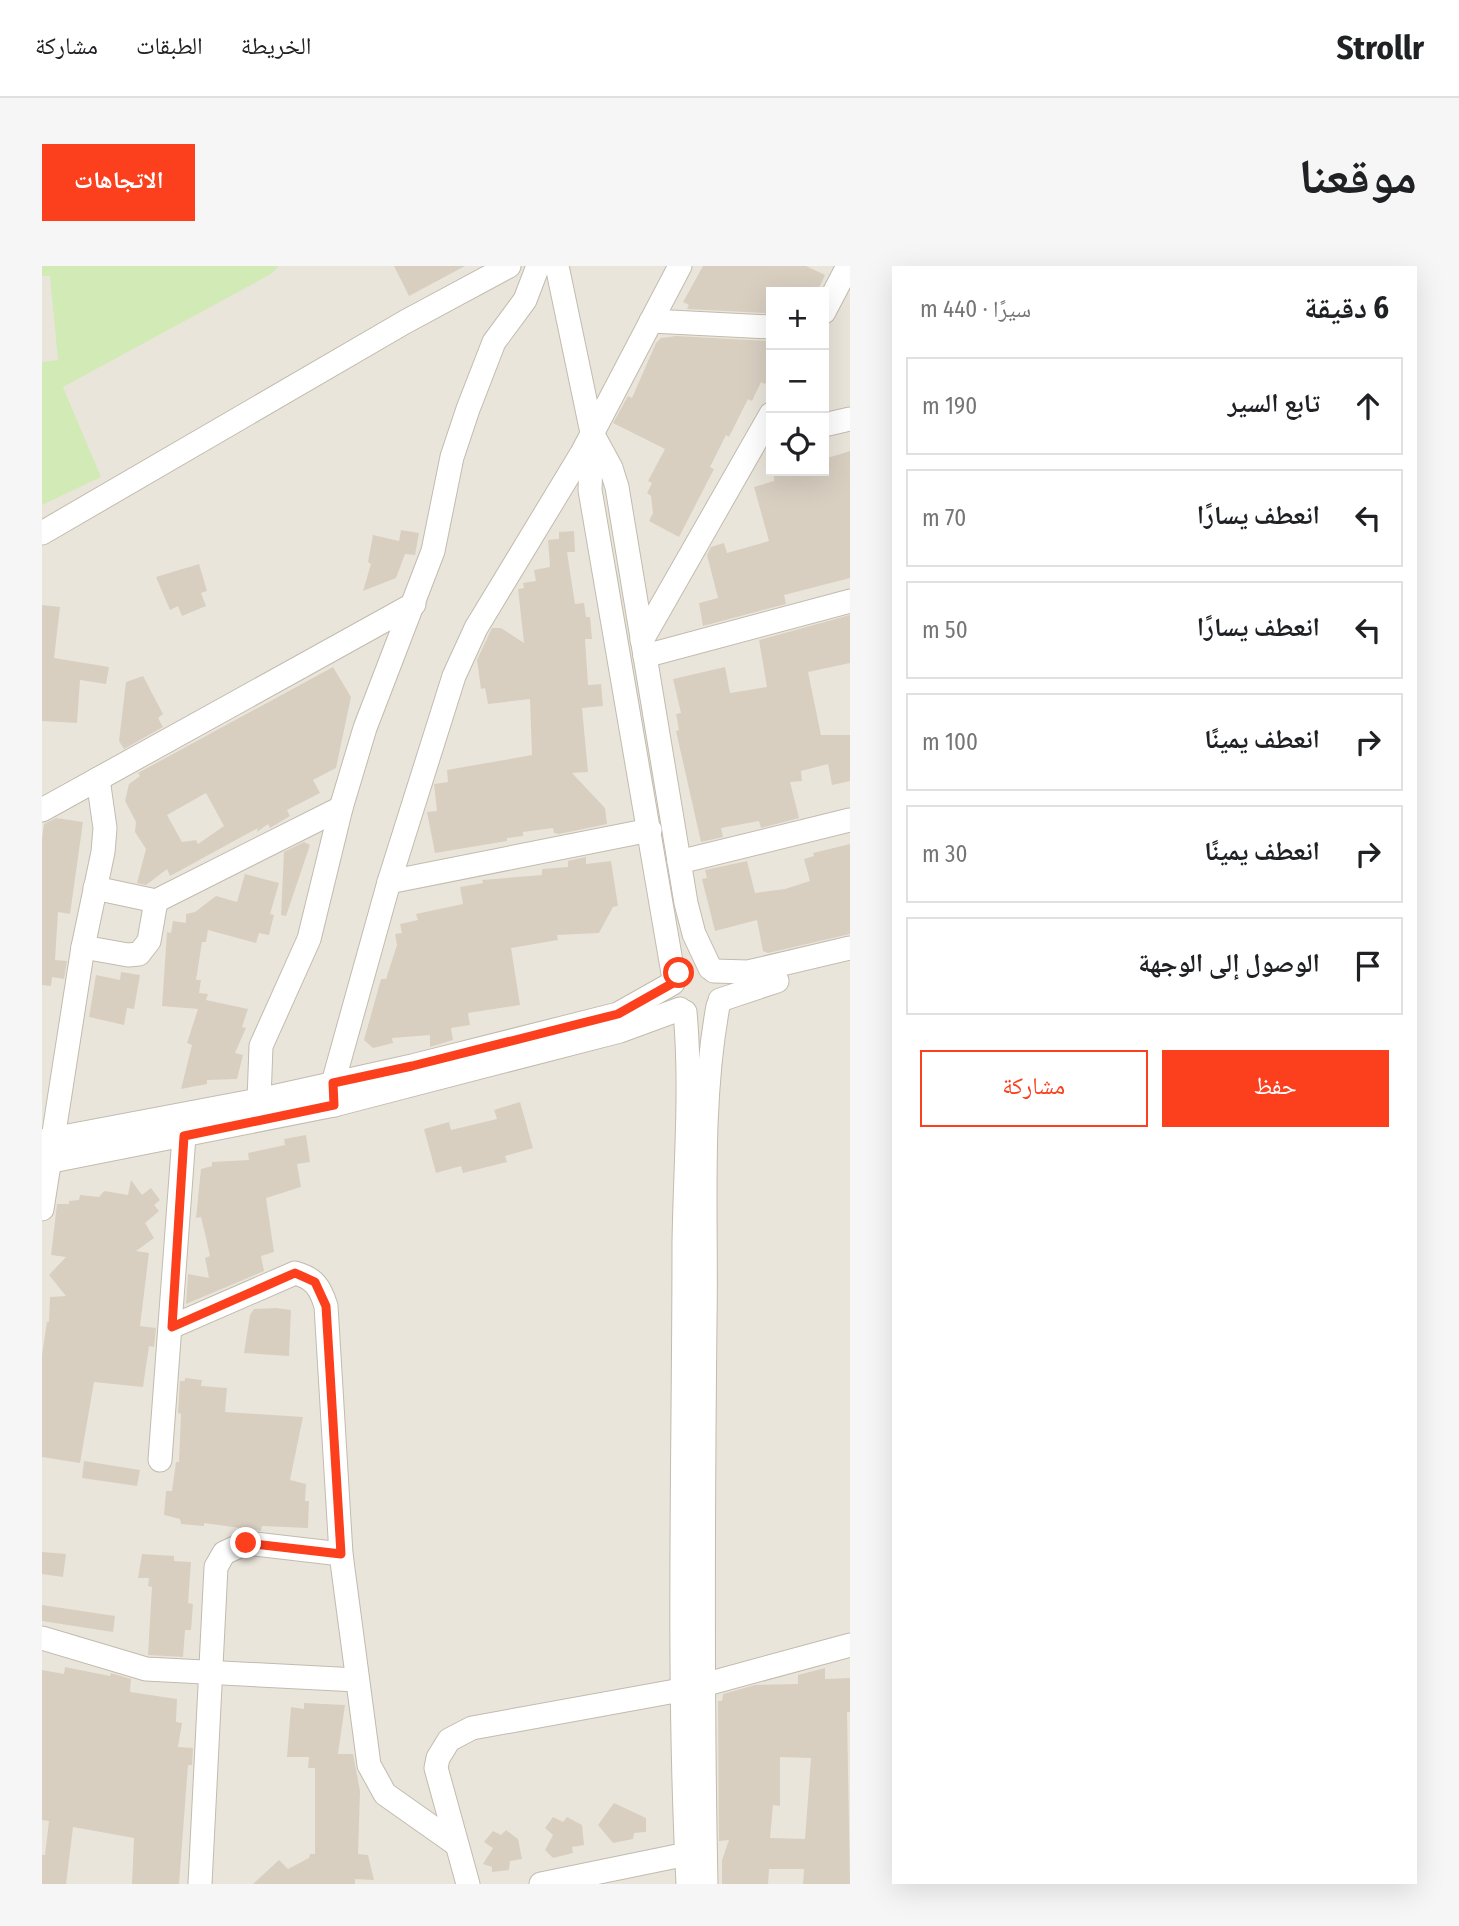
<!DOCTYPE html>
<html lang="ar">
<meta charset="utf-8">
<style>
:root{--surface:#fff;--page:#f6f6f6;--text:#202124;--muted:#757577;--line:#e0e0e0;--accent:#fc3f1d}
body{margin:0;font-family:"Fira Sans Condensed","Noto Naskh Arabic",sans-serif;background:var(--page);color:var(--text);direction:rtl}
.controls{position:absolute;right:21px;top:21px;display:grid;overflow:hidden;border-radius:0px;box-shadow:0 7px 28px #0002}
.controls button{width:63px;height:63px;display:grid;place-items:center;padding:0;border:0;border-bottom:2px solid var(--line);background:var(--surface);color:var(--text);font:35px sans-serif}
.stop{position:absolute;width:21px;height:21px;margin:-16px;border:5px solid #fc3f1d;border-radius:50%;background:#fff}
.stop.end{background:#fc3f1d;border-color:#fff;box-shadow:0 2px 7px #0008}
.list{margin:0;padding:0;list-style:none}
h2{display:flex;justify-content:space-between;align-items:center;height:91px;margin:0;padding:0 28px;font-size:30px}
h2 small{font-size:23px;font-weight:400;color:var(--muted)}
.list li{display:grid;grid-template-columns:46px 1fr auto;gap:21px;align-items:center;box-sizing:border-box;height:98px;margin:0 14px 14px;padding:0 14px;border:2px solid var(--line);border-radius:0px}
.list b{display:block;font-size:26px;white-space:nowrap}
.list em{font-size:23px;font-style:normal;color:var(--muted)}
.actions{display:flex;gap:14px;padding:21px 28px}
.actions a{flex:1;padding:16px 0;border:2px solid var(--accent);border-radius:0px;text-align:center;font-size:24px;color:var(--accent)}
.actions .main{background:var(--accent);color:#fff}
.icon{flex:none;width:38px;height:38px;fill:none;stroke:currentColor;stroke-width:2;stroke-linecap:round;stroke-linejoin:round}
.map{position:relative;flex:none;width:808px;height:1618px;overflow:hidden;direction:ltr;border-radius:0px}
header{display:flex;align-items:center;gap:42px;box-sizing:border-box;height:98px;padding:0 35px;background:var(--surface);border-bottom:2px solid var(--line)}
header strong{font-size:33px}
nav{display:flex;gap:38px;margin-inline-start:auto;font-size:24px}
.intro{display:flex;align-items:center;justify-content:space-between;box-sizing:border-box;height:168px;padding:0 42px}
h1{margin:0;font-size:49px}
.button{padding:18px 32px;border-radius:0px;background:var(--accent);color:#fff;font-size:24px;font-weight:700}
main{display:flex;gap:42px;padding:0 42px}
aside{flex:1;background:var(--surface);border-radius:0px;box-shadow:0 7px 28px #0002}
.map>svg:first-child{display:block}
.residential{fill:#eae5da;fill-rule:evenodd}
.green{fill:#d2eab5}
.building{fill:#d8cfc1;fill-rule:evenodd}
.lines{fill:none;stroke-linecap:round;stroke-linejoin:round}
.minor-casing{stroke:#c2bbae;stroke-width:25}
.minor{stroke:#fff;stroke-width:23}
.route{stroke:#fc3f1d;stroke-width:9}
</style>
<header>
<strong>Strollr</strong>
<nav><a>الخريطة</a><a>الطبقات</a><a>مشاركة</a></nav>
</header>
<div class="intro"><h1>موقعنا</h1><a class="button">الاتجاهات</a></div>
<main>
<aside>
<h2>6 دقيقة<small>سيرًا · 440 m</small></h2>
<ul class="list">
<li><svg class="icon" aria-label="ahead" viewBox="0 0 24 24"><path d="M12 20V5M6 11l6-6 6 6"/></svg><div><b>تابع السير</b></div><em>190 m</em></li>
<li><svg class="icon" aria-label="left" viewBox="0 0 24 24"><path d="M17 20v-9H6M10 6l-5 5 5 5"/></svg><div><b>انعطف يسارًا</b></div><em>70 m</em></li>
<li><svg class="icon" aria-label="left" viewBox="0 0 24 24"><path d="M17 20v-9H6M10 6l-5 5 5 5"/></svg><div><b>انعطف يسارًا</b></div><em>50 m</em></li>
<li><svg class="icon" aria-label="right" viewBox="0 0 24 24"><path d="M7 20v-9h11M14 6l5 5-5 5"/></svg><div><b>انعطف يمينًا</b></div><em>100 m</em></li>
<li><svg class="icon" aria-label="right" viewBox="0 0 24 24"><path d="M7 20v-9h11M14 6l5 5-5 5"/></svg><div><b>انعطف يمينًا</b></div><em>30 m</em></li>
<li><svg class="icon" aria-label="arrive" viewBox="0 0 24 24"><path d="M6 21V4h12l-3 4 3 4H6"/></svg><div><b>الوصول إلى الوجهة</b></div></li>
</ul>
<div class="actions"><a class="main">حفظ</a><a>مشاركة</a></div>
</aside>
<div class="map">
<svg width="808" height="1618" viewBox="0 0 808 1618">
<rect width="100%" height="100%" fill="#f6f3ec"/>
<path class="residential" d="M0 0H808V1618H0ZM729 26H782V205H729Z"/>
<path class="green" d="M0 0H237L229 8 21 121 59 211 0 239V96L16 94 8 10H0Z"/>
<g class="building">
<path d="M352 0H423L367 30Z"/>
<path d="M661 0H764L783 9 775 26H729L724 47 645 43 647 39 641 36Z"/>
<path d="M634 70 729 75V107L723 118 719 116 710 135 706 133 687 171 684 169 668 201 672 203 637 271 607 255 611 247 609 230 605 227 610 217 606 215 623 183 571 157 586 130 590 132 614 77 619 72Z"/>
<path d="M808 185V312L742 329 744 338 661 360 657 337 676 332 665 289 669 281 682 277 685 287 727 275 712 221 732 215V205H782V193Z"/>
<path d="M359 264 377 267 373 289 363 288 354 312 321 325 329 298 326 296 331 269 357 275Z"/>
<path d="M532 265 533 286H525L533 338 542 337 544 351H548L550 373H543L546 419 559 418 561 440 540 442 546 506 530 507 563 542 565 558 517 568 512 567 511 562 481 566V570L465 572V575L393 587 385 546 395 545 392 518 406 516 405 504 490 489 488 433 446 438 443 422 439 423 435 394 450 362H459L482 377 476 323 482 322 481 317 494 315 492 304 508 301 506 274 517 273V266Z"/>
<path d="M157 298 165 325 159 327 164 340 140 350 136 340 128 344 114 311Z"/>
<path d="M0 339 18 341 12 392 67 401 64 418 38 414 35 457 0 455Z"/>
<path d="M808 349V397L766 406 779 469H808V515L790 519 786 498 759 505 760 515 748 516 757 552 719 562 717 555 679 562 681 571 659 576 634 465 637 464 634 448 639 447 631 413 683 401 688 427 725 421 717 374Z"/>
<path d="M291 401 309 431 294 502 271 514 278 527 245 544 248 550 228 562 226 558 215 566 216 562 128 610 125 603 104 619 95 617 104 583 93 566 94 556 83 535 87 518 98 510 96 507ZM164 527 182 560 156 578 154 574 140 576 125 549Z"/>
<path d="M101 410 121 448 116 452 121 461 82 483 77 475 84 416Z"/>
<path d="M14 552 41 556 28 648 16 646 13 694 25 695 22 713 10 711 9 720 0 719V573L2 558Z"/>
<path d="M262 576 268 579 244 650 239 649 242 586Z"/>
<path d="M808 578V668L726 687 721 685 715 654 673 665 660 613 665 612 663 604 705 595 713 627 743 623 768 615 762 593 772 590 771 587Z"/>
<path d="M544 591V598L569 595 576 640 571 641 557 667 515 669 516 674 469 682 478 739 426 747 428 759 409 762 411 774 391 780 388 781V769L350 772 351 777 331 782 322 774 339 713H344L355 679 353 668 360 667 358 658 376 654 374 648 421 638 418 621 441 617 440 614 500 609V603L526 601V595Z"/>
<path d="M203 608 237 617 228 648 232 649 227 669 217 667 214 677 166 664 164 676H160L154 714H159L157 727 166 728 164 734 206 743 200 761 204 762 193 787 201 789 195 813 165 814V818L139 823 150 779 145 777 156 743 120 740 125 666 129 667 131 655 144 657V648L153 646 174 630 195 636Z"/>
<path d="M79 706 98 709 92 743 85 742 82 759 47 751 54 709 78 714Z"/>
<path d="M478 836 491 882 463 890 465 896 421 907 419 900 394 907 382 863 407 856 409 864 455 853 452 844Z"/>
<path d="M264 869 268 896 255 898 259 921 224 932 232 986 219 990 222 1005 144 1038 146 1008 167 1012 163 992 168 990 164 972 159 951 154 952 159 903 170 900V896L207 894 206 887 243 879 242 873Z"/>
<path d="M89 914 100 929 109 922 118 934 112 939 117 945 103 957 112 972 94 985 107 987 98 1060 114 1062 112 1081 107 1080 101 1121 52 1116 38 1197 0 1191V1089L5 1056H7L8 1031 24 1030 7 1009 24 991 9 989 15 938H27V935L37 934 38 929 57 931 62 925 86 929Z"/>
<path d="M234 1042 249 1044 247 1090 202 1087 208 1049 212 1043Z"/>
<path d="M143 1112 160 1114 159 1120 185 1122 183 1146 261 1151 248 1214 264 1218 263 1235H267L266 1262 220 1260 219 1265 162 1257V1260L139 1258 138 1253 122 1249 124 1225H130L134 1196H137L139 1148 136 1147 138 1115H143Z"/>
<path d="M42 1195 98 1204 95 1220 40 1212Z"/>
<path d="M0 1286 24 1288 21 1311 0 1308Z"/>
<path d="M100 1288 132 1290V1295L149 1296 146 1337 151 1338 149 1364H143L141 1391 106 1389 110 1321 106 1320 107 1312H96Z"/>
<path d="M0 1339 73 1350 71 1366 0 1355Z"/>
<path d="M23 1401 68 1410 69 1407 89 1413 88 1426 135 1433 134 1456 140 1457 136 1481 151 1482 150 1499H146L137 1618H90L92 1572 31 1561 24 1618H0V1589H3L7 1555 0 1554V1404L22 1408Z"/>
<path d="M783 1402V1413L808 1412V1446H805L808 1618H761L762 1603H727L726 1618H680V1594L687 1574 677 1575 676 1435H680L681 1428 713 1419 756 1418V1409ZM738 1491 769 1492 763 1573 728 1572 731 1539 738 1540Z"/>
<path d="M262 1437 303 1439 296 1488H311L318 1525 316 1588 326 1589 332 1614 313 1613V1618H211L237 1594 246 1603 267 1592 268 1588H273V1502H266L267 1491H245L249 1441 262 1443Z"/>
<path d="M572 1537 604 1552V1566L592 1567 591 1573 571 1577 556 1559Z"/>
<path d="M511 1551 521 1556 525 1551 540 1559 542 1579 530 1581 531 1587 511 1592 503 1584 511 1569 503 1562Z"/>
<path d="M464 1564 476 1573 480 1593 468 1595 467 1604 450 1606V1601L441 1598 451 1582 442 1576 451 1565 459 1569Z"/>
</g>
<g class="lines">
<g class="minor-casing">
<g id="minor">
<path d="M515 0 550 167 548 224 632 713"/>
<path d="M782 46 806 0"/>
<path d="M609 55 729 61"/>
<path d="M782 159 808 153"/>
<path d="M550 167 569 202 575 221 644 637 652 668 668 702"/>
<path d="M0 267 363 56 467 0"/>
<path d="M600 374 729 148"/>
<path d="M603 390 808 335"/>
<path d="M0 544 372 338"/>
<path d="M637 596 808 554"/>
<path d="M347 616 608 564"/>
<path d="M53 622 114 635 299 542"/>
<path d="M41 681 86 689 97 688 107 675 114 635"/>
<path d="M672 705 706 706 808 682"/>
<path d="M678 734 735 715"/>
<path d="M643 746C650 823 643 901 642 978 642 1191 635 1406 646 1618"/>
<path d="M217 834 219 780 267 673 299 542 323 462 391 285 410 191 426 143 452 76 483 34 496 0"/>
<path d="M292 839 291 817 347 616 412 410 434 362 540 187 638 0"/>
<path d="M0 875 217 834 370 800 576 748 631 717"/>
<path d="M0 897 292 839 578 765 638 743"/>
<path d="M0 943 41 681 61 586 63 562 56 513"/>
<path d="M129 1061 253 1007C272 1012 278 1021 284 1040L299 1288 327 1499 343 1528 414 1578"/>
<path d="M118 1194 142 870"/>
<path d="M0 1372 104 1403 315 1414"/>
<path d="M158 1618 174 1301 182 1287 204 1277 299 1288"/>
<path d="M426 1618 394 1502 396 1492 407 1474 430 1462 650 1422 808 1379"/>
<path d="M499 1618 645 1588"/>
<path d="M664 1618C660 1431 661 1244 663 1057 665 952 657 843 676 740"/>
</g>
</g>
<use href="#minor" class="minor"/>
</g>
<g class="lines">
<path class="route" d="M204 1277 299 1288 284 1040 273 1016 253 1007 130 1061 142 870 292 839 291 817 370 800 576 748 631 717 637 707"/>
</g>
</svg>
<div class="controls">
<button>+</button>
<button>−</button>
<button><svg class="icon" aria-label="locate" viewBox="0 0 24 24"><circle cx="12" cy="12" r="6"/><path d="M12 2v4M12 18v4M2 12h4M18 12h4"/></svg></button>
</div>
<div class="stop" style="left:637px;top:707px"></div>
<div class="stop end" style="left:204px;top:1277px"></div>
</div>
</main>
